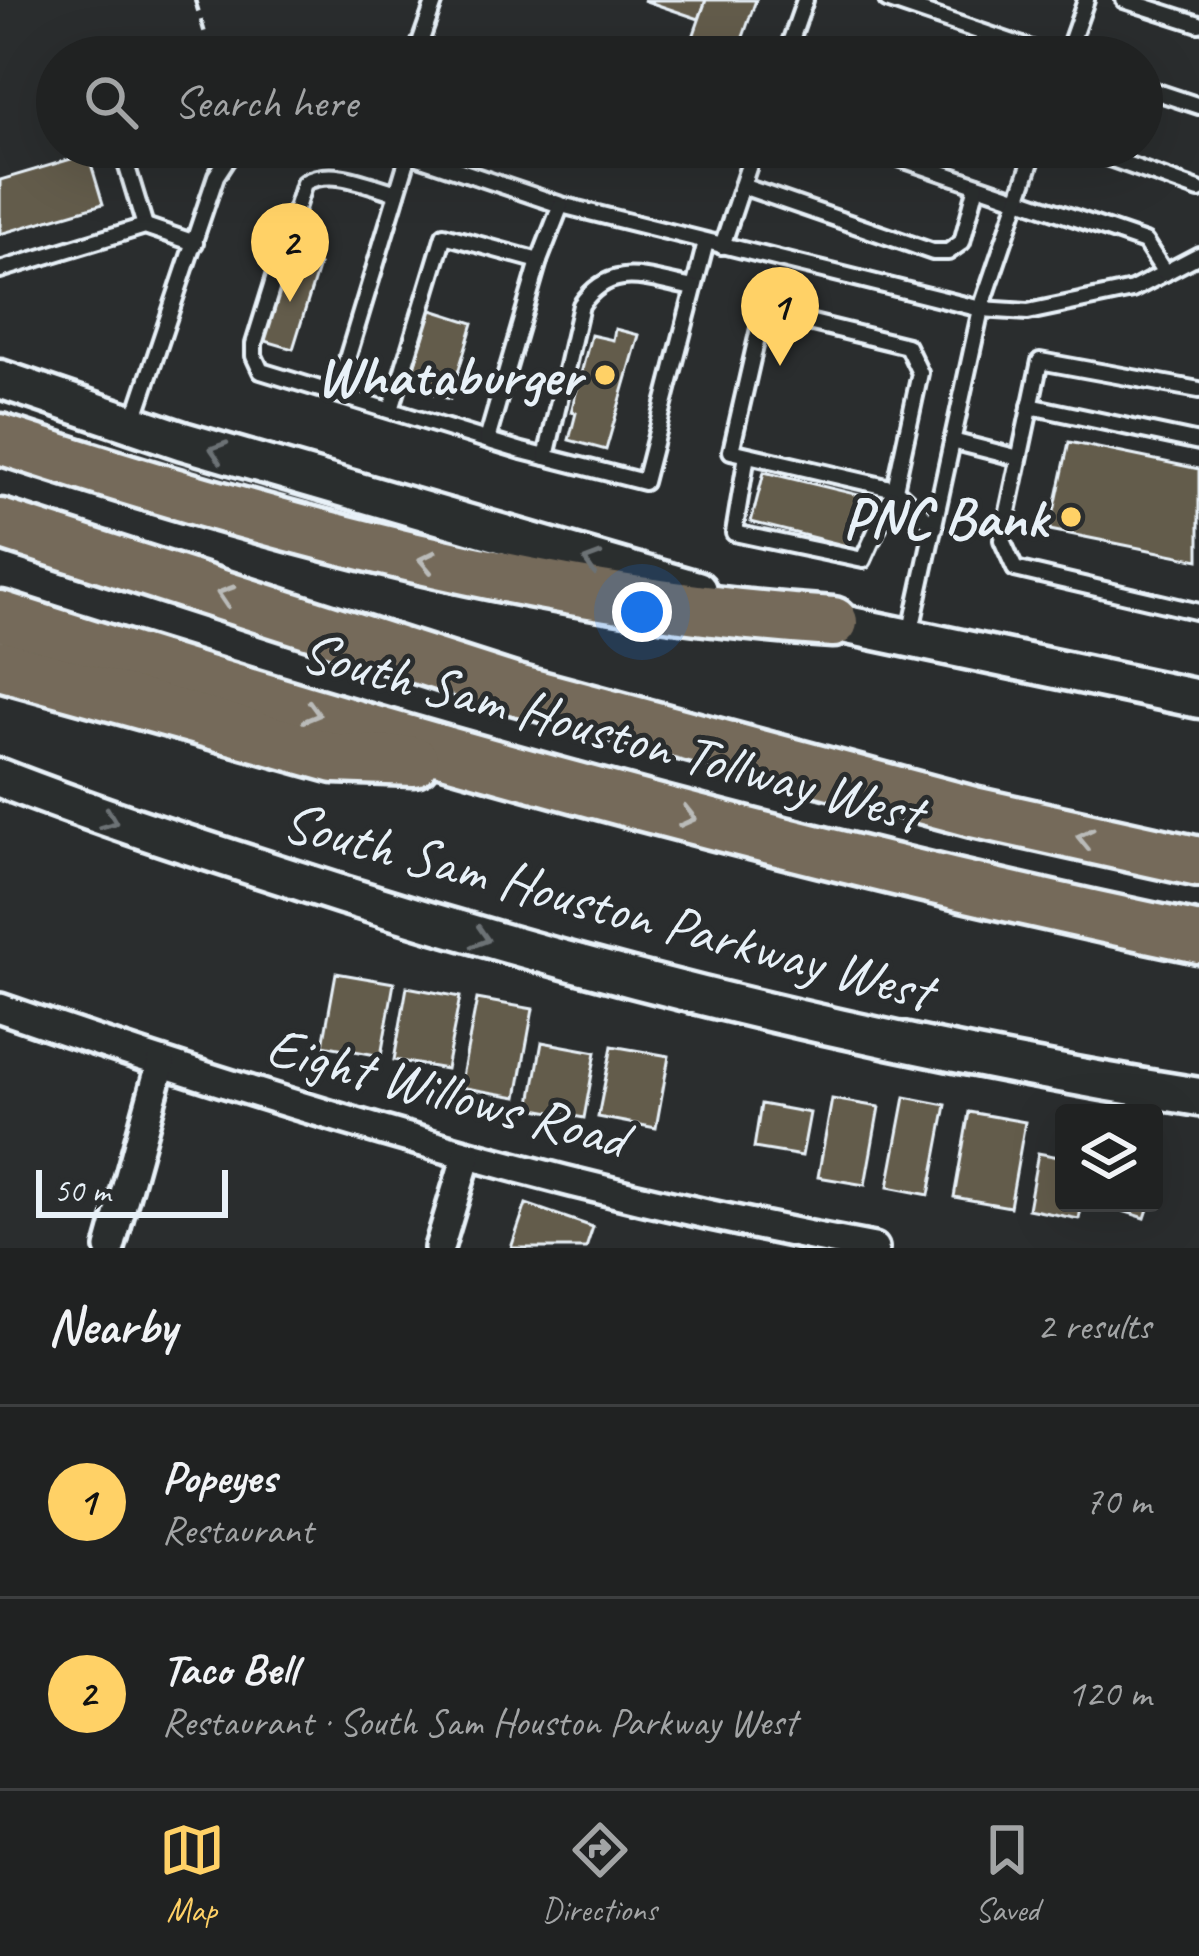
<!DOCTYPE html>
<meta charset="utf-8">
<style>
:root{--surface:#202222;--page:#2d2f2f;--text:#f1f3f6;--muted:#a2a4a5;--line:#3d3f40;--accent:#ffd166}
body{margin:0;font-family:Caveat,sans-serif;background:var(--page);color:var(--text)}
.controls{position:absolute;right:36px;bottom:36px;display:grid;overflow:hidden;border-radius:12px;box-shadow:0 12px 48px #0002}
.controls button{width:108px;height:108px;display:grid;place-items:center;padding:0;border:0;border-bottom:3px solid var(--line);background:var(--surface);color:var(--text);font:60px sans-serif}
.scale{position:absolute;left:36px;bottom:30px;width:192px;box-sizing:border-box;padding-left:12px;border:6px solid #e8f1f8;border-top:0;font-size:33px;line-height:42px;white-space:nowrap;color:#e8f1f8;-webkit-text-stroke:9px #2a2d2e;paint-order:stroke}
.you{position:absolute;left:642px;top:612px;width:42px;height:42px;margin:-30px;border:9px solid #fff;border-radius:50%;background:#1a73e8;box-shadow:0 0 0 18px #1a73e833}
.badge{display:grid;place-items:center;width:78px;height:78px;border-radius:50%;background:var(--accent);color:#111;font-size:39px;font-weight:700}
.pin{position:absolute;translate:-50% -99px;filter:drop-shadow(0 3px 6px #0008)}
.pin::after{content:'';position:absolute;top:63px;width:42px;height:36px;background:inherit;clip-path:polygon(0 0,100% 0,50% 100%)}
.list{margin:0;padding:0;list-style:none}
h2{display:flex;justify-content:space-between;align-items:center;height:156px;margin:0;padding:0 48px;font-size:51px}
h2 small{font-size:39px;font-weight:400;color:var(--muted)}
.list li{display:grid;grid-template-columns:78px 1fr auto;gap:36px;align-items:center;box-sizing:border-box;height:192px;padding:0 48px;border-top:3px solid var(--line)}
.list b{display:block;font-size:45px;white-space:nowrap}
.list p{margin:0;font-size:39px;white-space:nowrap;color:var(--muted)}
.list em{font-size:39px;font-style:normal;color:var(--muted)}
.icon{flex:none;width:66px;height:66px;fill:none;stroke:currentColor;stroke-width:2;stroke-linecap:round;stroke-linejoin:round}
.map{position:relative;flex:none;width:1199px;height:1248px;overflow:hidden}
.search{position:absolute;background:var(--surface);box-shadow:0 12px 48px #0002;left:36px;right:36px;top:36px;height:132px;display:flex;align-items:center;gap:30px;box-sizing:border-box;padding:0 42px;border-radius:66px;color:var(--muted);font-size:45px}
.sheet{height:540px;background:var(--surface)}
nav{display:flex;justify-content:space-around;align-items:center;box-sizing:border-box;height:168px;border-top:3px solid var(--line);background:var(--surface);font-size:33px;color:var(--muted)}
nav a{display:grid;justify-items:center;gap:6px}
nav .on{color:var(--accent)}
.map>svg:first-child{display:block}
.building{fill:#645c4c;stroke:#e8f1f8;stroke-width:3}
.lines{fill:none;stroke-linecap:round;stroke-linejoin:round}
.service-casing{stroke:#e8f1f8;stroke-width:22}
.minor-casing{stroke:#e8f1f8;stroke-width:36}
.secondary-casing{stroke:#e8f1f8;stroke-width:45}
.motorway-casing{stroke:#e8f1f8;stroke-width:57}
.path{stroke:#e8f1f8;stroke-width:4.5;stroke-dasharray:12 9;stroke-linecap:butt}
.service{stroke:#2a2d2e;stroke-width:14}
.minor{stroke:#2a2d2e;stroke-width:27}
.secondary{stroke:#2a2d2e;stroke-width:36}
.motorway{stroke:#746a5a;stroke-width:48}
.oneway{stroke:#6c7275}
.oneway2{stroke:#babbb9}
.poi-dot{fill:#ffd166;stroke:#2a2d2e;stroke-width:4.5}
.labels{text-anchor:middle;stroke-width:10;stroke-linejoin:round;paint-order:stroke}
.poi-label{font-size:57px;font-weight:bold;fill:#e8f1f8;stroke:#2a2d2e;text-anchor:end}
.street-label{font-size:57px;fill:#e8f1f8;stroke:#2a2d2e}
</style>
<div class="map">
<svg width="1199" height="1248" viewBox="0 0 1199 1248">
<rect width="100%" height="100%" fill="#2a2d2e"/>
<filter id="ink" filterUnits="userSpaceOnUse"><feTurbulence type="fractalNoise" baseFrequency=".00833" numOctaves="2"/><feDisplacementMap in="SourceGraphic" scale="24" xChannelSelector="R" yChannelSelector="G"/><feConvolveMatrix kernelMatrix="1 2 1 2 8 2 1 2 1" color-interpolation-filters="sRGB"/></filter>
<g filter="url(#ink)">
<g class="building">
<path d="M643 0H706L699 19Z"/>
<path d="M706 0H756L736 57H686Z"/>
<path d="M88 154 103 204 0 234V180Z"/>
<path d="M288 256 319 265 293 349 262 340Z"/>
<path d="M432 310 473 323 450 399 408 386Z"/>
<path d="M615 329 639 335 606 450 569 440 576 413 571 412 591 335 613 340Z"/>
<path d="M1069 442 1199 469V560L1050 530Z"/>
<path d="M764 472 859 495 847 546 751 522Z"/>
<path d="M336 973 394 983 381 1056 323 1045Z"/>
<path d="M407 987 460 997 446 1069 394 1060Z"/>
<path d="M477 999 533 1009 517 1097 460 1087Z"/>
<path d="M542 1042 596 1052 584 1118 530 1108Z"/>
<path d="M612 1046 669 1056 656 1128 598 1117Z"/>
<path d="M905 1097 946 1105 929 1195 888 1187Z"/>
<path d="M832 1099 879 1107 865 1185 818 1177Z"/>
<path d="M761 1104 810 1113 802 1156 754 1148Z"/>
<path d="M969 1112 1025 1122 1010 1207 954 1197Z"/>
<path d="M1038 1153 1064 1158V1203H1082L1079 1219 1028 1209Z"/>
<path d="M1098 1203H1150L1145 1218Z"/>
<path d="M526 1204 593 1227 586 1248H511Z"/>
</g>
<g class="lines">
<g class="service-casing">
<g id="service">
<path d="M887 0 1055 57"/>
<path d="M1124 0 1199 24"/>
<path d="M790 45 825 57"/>
<path d="M415 57 435 0"/>
<path d="M785 57 805 0"/>
<path d="M1066 57 1086 0"/>
<path d="M1142 87 1199 106"/>
<path d="M121 147 145 226"/>
<path d="M389 147 561 205 981 309 1028 312 1132 290 1199 255"/>
<path d="M867 147 1145 242 1165 273"/>
<path d="M1078 147 1199 190"/>
<path d="M742 186 933 252H948L962 242 977 185"/>
<path d="M397 193C368 185 332 167 304 183L254 344V356L261 371 522 451 644 482 706 242"/>
<path d="M722 246 755 147"/>
<path d="M0 270 145 226 195 243"/>
<path d="M1199 390 1040 361 1002 540 1015 569 1199 612"/>
<path d="M337 392 409 154"/>
<path d="M1030 406 1199 442"/>
<path d="M391 410 444 235 539 261"/>
<path d="M133 423 216 176 235 147"/>
<path d="M487 440 539 261 561 205"/>
<path d="M952 441 1019 458"/>
<path d="M747 455 734 533 863 560 895 489 920 373 907 346 763 311 731 451 895 489 935 527"/>
<path d="M546 457 581 305C612 260 649 280 694 288"/>
<path d="M910 635 981 309 1036 147"/>
</g>
</g>
<g class="minor-casing">
<g id="minor">
<path d="M0 1008C285 1107 577 1194 874 1248"/>
<path d="M110 1248 161 1064"/>
<path d="M439 1248 467 1155"/>
</g>
</g>
<g class="secondary-casing">
<g id="secondary">
<path d="M0 379 183 441 697 590"/>
<path d="M809 617 1199 699"/>
<path d="M0 778C113 822 228 858 343 895 624 983 908 1051 1199 1097"/>
</g>
</g>
<g class="motorway-casing">
<g id="motorway">
<path d="M0 439C270 527 548 604 833 622"/>
<path d="M0 524 513 689 973 812 1199 862"/>
<path d="M0 616C394 743 794 854 1199 938"/>
<path d="M0 665 335 758 414 761"/>
</g>
</g>
<path class="path" d="M195 0 212 57"/>
<use href="#service" class="service"/>
<use href="#minor" class="minor"/>
<use href="#secondary" class="secondary"/>
<use href="#motorway" class="motorway"/>
</g>
<defs><path id="oneway-chevron" d="M-2-3.5L2.5 0L-2 3.5" fill="none" stroke-width="1.6" stroke-linecap="round" stroke-linejoin="round" transform="scale(3)"/></defs>
<g class="oneway">
<use href="#oneway-chevron" transform="translate(218 451) rotate(-163)"/>
<use href="#oneway-chevron" transform="translate(592 562) rotate(-163)"/>
<use href="#oneway-chevron" transform="translate(109 820) rotate(21)"/>
<use href="#oneway-chevron" transform="translate(481 938) rotate(17)"/>
</g>
<g class="oneway2">
<use href="#oneway-chevron" transform="translate(427 561) rotate(-168)"/>
<use href="#oneway-chevron" transform="translate(225 595) rotate(-162)"/>
<use href="#oneway-chevron" transform="translate(312 713) rotate(16)"/>
<use href="#oneway-chevron" transform="translate(688 817) rotate(14)"/>
<use href="#oneway-chevron" transform="translate(1085 838) rotate(-167)"/>
</g>
</g>
<g class="poi-dot">
<circle cx="605" cy="375" r="12"/>
<circle cx="1071" cy="517" r="12"/>
</g>
<g class="labels">
<g class="poi-label">
<text x="581" y="395">Whataburger</text>
<text x="1047" y="537">PNC Bank</text>
</g>
<g class="street-label">
<text transform="translate(612 731) rotate(15)" y="20">South Sam Houston Tollway West</text>
<text transform="translate(608 905) rotate(15)" y="20">South Sam Houston Parkway West</text>
<text transform="translate(447 1091) rotate(15)" y="20">Eight Willows Road</text>
</g>
</g>
</svg>
<div class="controls">
<button><svg class="icon" aria-label="layers" viewBox="0 0 24 24"><path d="M12 4l9 5-9 5-9-5zM3 14l9 5 9-5"/></svg></button>
</div>
<div class="scale">50 m</div>
<div class="you"></div>
<div class="pin badge" style="left:780px;top:366px">1</div>
<div class="pin badge" style="left:290px;top:302px">2</div>
<div class="search"><svg class="icon" aria-label="search" viewBox="0 0 24 24"><circle cx="10" cy="10" r="6"/><path d="M15 15l6 6"/></svg>Search here</div>
</div>
<section class="sheet">
<h2>Nearby<small>2 results</small></h2>
<ul class="list">
<li><span class="badge">1</span><div><b>Popeyes</b><p>Restaurant</p></div><em>70 m</em></li>
<li><span class="badge">2</span><div><b>Taco Bell</b><p>Restaurant · South Sam Houston Parkway West</p></div><em>120 m</em></li>
</ul>
</section>
<nav>
<a class="on"><svg class="icon" aria-label="map" viewBox="0 0 24 24"><path d="M3 6l6-2 6 2 6-2v14l-6 2-6-2-6 2zM9 4v14M15 6v14"/></svg>Map</a>
<a><svg class="icon" aria-label="directions" viewBox="0 0 24 24"><path d="M12 3l9 9-9 9-9-9zM9 14v-3h6M13 9l2 2-2 2"/></svg>Directions</a>
<a><svg class="icon" aria-label="saved" viewBox="0 0 24 24"><path d="M7 4h10v16l-5-4-5 4z"/></svg>Saved</a>
</nav>
